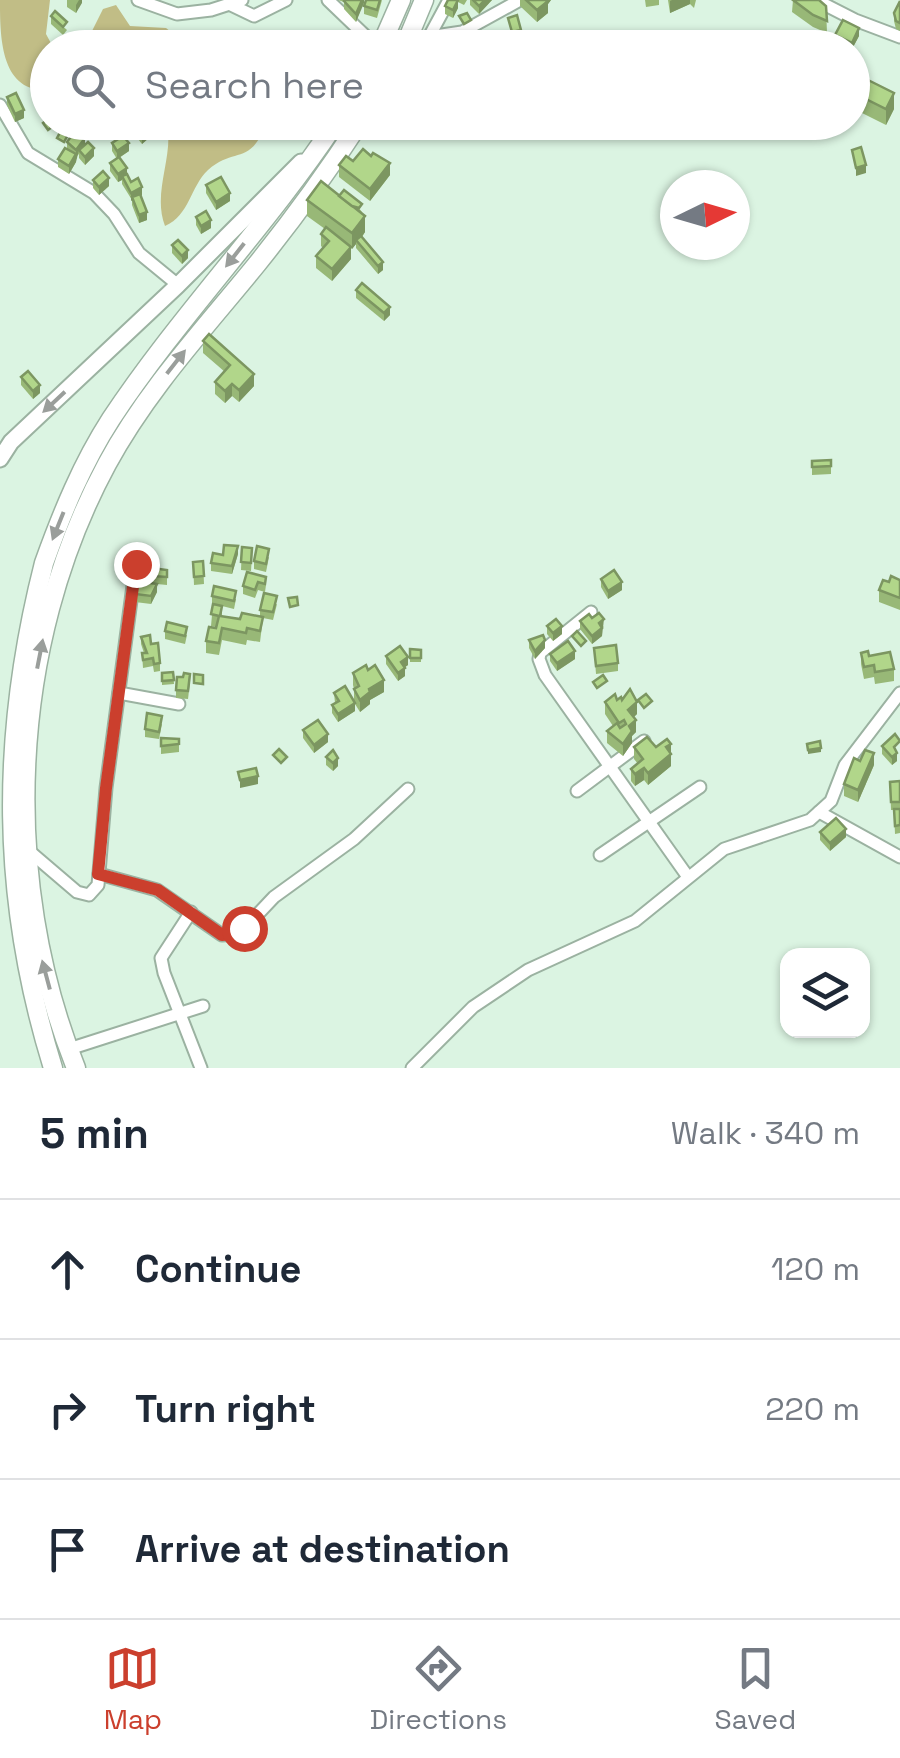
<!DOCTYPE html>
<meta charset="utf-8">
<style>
:root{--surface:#fff;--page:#f6f6f7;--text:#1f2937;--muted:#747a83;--line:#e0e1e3;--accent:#cb3f2d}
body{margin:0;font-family:"Space Grotesk",sans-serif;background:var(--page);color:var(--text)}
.controls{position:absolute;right:30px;bottom:30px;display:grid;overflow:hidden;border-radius:20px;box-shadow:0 2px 8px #0004}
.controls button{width:90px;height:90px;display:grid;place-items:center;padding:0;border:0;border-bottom:2px solid var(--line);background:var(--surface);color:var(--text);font:50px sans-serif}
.compass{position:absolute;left:660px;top:170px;width:90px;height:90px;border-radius:50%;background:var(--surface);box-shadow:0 2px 8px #0004;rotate:85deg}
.stop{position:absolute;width:30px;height:30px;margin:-22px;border:8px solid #cb3f2d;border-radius:50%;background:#fff}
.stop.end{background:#cb3f2d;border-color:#fff;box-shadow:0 2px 10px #0008}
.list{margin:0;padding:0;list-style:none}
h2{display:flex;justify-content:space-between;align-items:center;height:130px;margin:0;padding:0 40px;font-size:42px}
h2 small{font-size:32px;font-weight:400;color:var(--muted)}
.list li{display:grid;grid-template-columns:65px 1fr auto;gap:30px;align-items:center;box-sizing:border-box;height:140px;padding:0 40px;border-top:2px solid var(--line)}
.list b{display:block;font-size:38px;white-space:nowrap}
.list em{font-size:32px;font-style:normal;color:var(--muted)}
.icon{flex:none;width:55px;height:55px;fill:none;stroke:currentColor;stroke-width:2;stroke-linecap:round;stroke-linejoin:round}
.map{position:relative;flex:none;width:900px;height:1068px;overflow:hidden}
.search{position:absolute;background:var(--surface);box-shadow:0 2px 8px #0004;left:30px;right:30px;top:30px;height:110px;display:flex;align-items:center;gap:25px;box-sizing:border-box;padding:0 35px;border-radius:55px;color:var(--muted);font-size:38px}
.sheet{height:550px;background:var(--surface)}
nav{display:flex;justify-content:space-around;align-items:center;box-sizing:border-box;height:140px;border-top:2px solid var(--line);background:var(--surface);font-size:28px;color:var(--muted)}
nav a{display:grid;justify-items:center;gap:5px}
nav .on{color:var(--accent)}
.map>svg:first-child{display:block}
.green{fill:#c1bd86}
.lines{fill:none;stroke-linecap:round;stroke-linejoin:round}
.minor-casing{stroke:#9bb2a1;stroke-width:15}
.major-casing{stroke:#9bb2a1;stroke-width:19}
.highway-casing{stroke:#9bb2a1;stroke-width:21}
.minor{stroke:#fff;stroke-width:11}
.major{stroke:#fff;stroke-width:15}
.highway{stroke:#fff;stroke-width:18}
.wall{fill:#98b877}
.shaded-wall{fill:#7c9661}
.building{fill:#b1d68a;stroke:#7c9661;stroke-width:2.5}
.oneway{fill:#9a9e9b}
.route{stroke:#cb3f2d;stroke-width:12}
</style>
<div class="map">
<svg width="900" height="1068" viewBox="0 0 900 1068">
<rect width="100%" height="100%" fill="#dbf4e2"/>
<g class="green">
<path d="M0 0H50L46 34 53 47 48 48 47 90C0 92 0 35 0 0Z"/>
<path d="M116 5 130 26 166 28 190 47H84L103 9Z"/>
<path d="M310 33 323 34 324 47H262Z"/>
<path d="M167 123H267C249 167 235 146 208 170 190 187 190 215 165 226 152 192 174 157 167 123Z"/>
</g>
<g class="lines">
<g class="minor-casing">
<g id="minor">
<path d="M138 0 177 14 211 10 242 0"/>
<path d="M328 0 378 48"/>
<path d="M816 0 855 20 900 37"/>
<path d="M229 4 254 16 286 0"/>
<path d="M429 37 449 0"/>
<path d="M408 40 462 32 520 0"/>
<path d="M0 105 28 153 94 193 114 214 139 253 178 285"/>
<path d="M591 612 540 653 539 659 545 675 688 877"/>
<path d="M119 693 179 704"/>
<path d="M577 791 644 741"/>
<path d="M819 812 900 857"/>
<path d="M29 851 77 892 89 895 98 885 106 788 136 563"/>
<path d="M600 855 700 787"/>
<path d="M99 874 157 890 222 935 239 934 274 897 354 839 408 789"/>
<path d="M191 912 161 958 164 973 201 1068"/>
<path d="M69 1049 203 1006"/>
<path d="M412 1068 473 1007 528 970 635 921 724 849 810 820 831 801 845 765 900 693"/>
</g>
</g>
<g class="major-casing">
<path id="major" d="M0 459 11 442 178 285 301 162"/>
</g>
<g class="highway-casing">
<g id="highway">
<path d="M380 48 401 0"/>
<path d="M404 48 424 0"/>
<path d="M53 1068C0 897 0 736 44 563 62 513 82 464 111 419 180 315 267 226 336 122"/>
<path d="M76 1068C0 879 9 645 107 464 147 390 205 328 257 264 294 218 328 171 360 122"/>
</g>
</g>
<use href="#minor" class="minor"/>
<use href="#major" class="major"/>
<use href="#highway" class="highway"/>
</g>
<g class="wall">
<path d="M67 0H82L76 13 67 7Z"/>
<path d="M338 0H364L356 22 344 9V2Z"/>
<path d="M382 0 377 18 364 14V6Z"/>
<path d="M448 0H467L464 5 458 2V8L453 18 445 14V6Z"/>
<path d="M470 0H492L479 14 470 5Z"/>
<path d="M520 0H551L548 4V13L537 22 520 6Z"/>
<path d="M645 0H659V5L646 7Z"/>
<path d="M668 0H696L694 8 690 4 670 13Z"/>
<path d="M793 0 826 6 827 33 813 27 792 12Z"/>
<path d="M900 1V31L896 29 894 21V13Z"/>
<path d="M51 16 67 30 63 35 51 24Z"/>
<path d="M835 35 859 36 852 49V48H845L835 43Z"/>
<path d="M852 72 894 109 886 125 852 108Z"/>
<path d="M7 97 24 118 15 122 7 105Z"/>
<path d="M134 126 150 137 142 144 134 134Z"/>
<path d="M67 142 85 145 94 156 85 165 79 158V154L76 157V162L69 174 58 167V159L67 149Z"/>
<path d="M112 143 129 151 119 158 131 182 142 195 140 196 147 220 139 223 132 205V200L122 184V180L118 182 110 171V163L117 159 112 151Z"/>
<path d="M371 156 390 175 370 201 339 177V165Z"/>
<path d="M93 180 109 186 99 195 93 188Z"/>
<path d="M206 185 230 201 216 210 206 193Z"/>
<path d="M344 190 362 212 365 232 362 237 383 270 378 274 356 248V244L352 249 351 248V259L332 281 316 268V256L323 248 321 246V234L325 229 307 216V200L339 196Z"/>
<path d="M196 217 211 228 201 234 196 225Z"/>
<path d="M172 245 188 258 182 264 172 253Z"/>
<path d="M356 290 390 315 384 321 356 298Z"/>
<path d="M203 341 254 386 239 402 232 396 225 403 215 394V382L225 372 203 353Z"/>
<path d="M21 377 40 393 33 399 21 385Z"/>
<path d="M831 460V474L812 475V461Z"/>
<path d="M242 547 252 556 251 571 241 570Z"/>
<path d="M238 554 232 574 211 571V563L223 555Z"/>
<path d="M269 557 266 572 254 569V561Z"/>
<path d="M203 561 204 584 194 585 193 562Z"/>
<path d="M152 568 167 570V585L157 584V592L151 604 135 602V594L152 583Z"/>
<path d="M247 572 266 585 265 592 258 590 255 598 243 594V586Z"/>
<path d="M601 579 622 590 608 599 601 587Z"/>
<path d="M900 580V610L879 602V590L889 582Z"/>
<path d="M212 596 236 599 234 609 222 606V616L240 619 260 616V610L277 604 273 620 263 618 260 642 247 640 246 645 222 640 219 655 206 653V641L217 627 211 626 213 604H212Z"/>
<path d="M592 618 604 627 602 628V636L592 644 580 629V621Z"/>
<path d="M547 626 562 634 553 641 547 634Z"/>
<path d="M165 631 187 635 185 644 165 639Z"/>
<path d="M141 637 151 644 160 663V671L154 672 153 666 143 668 142 653H144L141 644Z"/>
<path d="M529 640 545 648 535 659 529 648Z"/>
<path d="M594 648 618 663V671L596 674Z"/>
<path d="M410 649 421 650V662H410Z"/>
<path d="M861 653 894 669V681L875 684 874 677 864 679 861 664Z"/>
<path d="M550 654 575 659 557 671 550 661Z"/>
<path d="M386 656 408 665 405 667V676L398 681 386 664Z"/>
<path d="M173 672 174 684 162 685V673Z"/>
<path d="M353 673 384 692 370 700V704L360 712 355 704V711L338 722 332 713V705L335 703 334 693 354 700V689L353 685Z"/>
<path d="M190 682 188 699 176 698V690Z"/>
<path d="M617 700 637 714 634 717 636 732 632 736V743L623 756 607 743V731L613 726 605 714V702Z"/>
<path d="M162 724 159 739 145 737V729Z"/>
<path d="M303 730 328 742 314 753 303 738Z"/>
<path d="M161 738 179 739V752L161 754Z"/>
<path d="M671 744V766L648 785 644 780 635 786 631 781V769L638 764 634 759V747H656Z"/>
<path d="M882 746 896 753 897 761 892 765 882 754Z"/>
<path d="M326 757 338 766 333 771 326 765Z"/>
<path d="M874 765 858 802 844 796V784Z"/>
<path d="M900 781V833L895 834 894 810H891L890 782Z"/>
<path d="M820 832 846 837 830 851 820 840Z"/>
</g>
<g class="shaded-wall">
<path d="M79 0H82V3L76 13V5Z"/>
<path d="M362 0H364V3L356 22V14Z"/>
<path d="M458 0V8L453 18V10Z"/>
<path d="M485 0H492L479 14V6Z"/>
<path d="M544 0H551L548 4V13L537 22V10Z"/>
<path d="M672 0H690V4L670 13V1Z"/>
<path d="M859 28V36L852 49V43Z"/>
<path d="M521 30V38L512 40V32Z"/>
<path d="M894 93V109L886 125V109Z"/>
<path d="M24 110V118L15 122V114Z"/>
<path d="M150 129V137L142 144V136Z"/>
<path d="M85 138V146L79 150 76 162 69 174V166L76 155V150Z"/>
<path d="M129 143V151L117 159V151Z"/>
<path d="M94 148V156L85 165V157Z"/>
<path d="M390 163V175L370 201V189Z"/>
<path d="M866 165V173L856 176V168Z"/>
<path d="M127 168V176H122V180L118 182V174Z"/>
<path d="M109 178V186L99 195V187Z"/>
<path d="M142 187V195L131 201V193Z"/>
<path d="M230 193V201L216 210V202Z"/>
<path d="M147 212V220L139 223V215Z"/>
<path d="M365 216V232L358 242 356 240V244L352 249V233Z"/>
<path d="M211 220V228L201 234V226Z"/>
<path d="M351 247V259L332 281V269Z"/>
<path d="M188 250V258L182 264V256Z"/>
<path d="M383 262V270L378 274V266Z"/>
<path d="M390 307V315L384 321V313Z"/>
<path d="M254 374V386L239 402V390Z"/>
<path d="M232 384V396L225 403V391Z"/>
<path d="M40 385V393L33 399V391Z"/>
<path d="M238 546V554L232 574V566Z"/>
<path d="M622 582V590L608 599V591Z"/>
<path d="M157 584V592L151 604V596Z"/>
<path d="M604 619 602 636 592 644V636L599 623Z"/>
<path d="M562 626V634L553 641V633Z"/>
<path d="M545 640V648L535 659V651Z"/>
<path d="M575 651V659L557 671V663Z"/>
<path d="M408 657V665L401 670V662Z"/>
<path d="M405 668V676L398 681V673Z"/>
<path d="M384 680V692L370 700V704L360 712V700L369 689Z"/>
<path d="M637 702V714L628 722V710Z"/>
<path d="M355 703V711L338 722V714Z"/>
<path d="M636 720V732L632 736V743L623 756V744L629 726Z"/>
<path d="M328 734V742L314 753V745Z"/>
<path d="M671 744V766L648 785V773L666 747Z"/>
<path d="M821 748V752L808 754V750Z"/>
<path d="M874 753V765L858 802V790Z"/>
<path d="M897 753V761L892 765V757Z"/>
<path d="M338 758V766L333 771V763Z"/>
<path d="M644 768V780L635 786V774Z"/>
<path d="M258 776V784L240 788V780Z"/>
<path d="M846 829V837L830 851V843Z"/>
</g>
<g class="building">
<path d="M345 0H362L356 14 344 1Z"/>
<path d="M366 0H380L377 10 364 6Z"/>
<path d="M448 0H458L453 10 445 6Z"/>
<path d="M473 0H485L479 6Z"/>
<path d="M526 0H547L548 1 537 10Z"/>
<path d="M793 0H819L826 6 827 21 813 15Z"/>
<path d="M900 1V23L896 21 894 13Z"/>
<path d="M55 11 67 22 63 27 51 16Z"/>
<path d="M467 13 471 20 464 24 459 16Z"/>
<path d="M517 15 521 30 512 32 508 18Z"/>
<path d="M843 20 859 28 852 43 835 35Z"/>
<path d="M852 72 894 93 886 109 852 92Z"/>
<path d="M16 93 24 110 15 114 7 97Z"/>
<path d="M48 119V122H55L56 124 48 130 43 123Z"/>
<path d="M138 122H145L150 129 142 136 134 126Z"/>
<path d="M63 127 70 131 64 142 57 138Z"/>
<path d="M75 131 85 138 76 150 67 142Z"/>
<path d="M123 136 129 143 117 151 112 143Z"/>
<path d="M88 142 94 148 85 157 79 150Z"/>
<path d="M861 147 866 165 856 168 852 150Z"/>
<path d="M65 148 76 154 69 166 58 159Z"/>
<path d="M363 149 371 156 373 153 390 163 370 189 339 165 346 156 353 161Z"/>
<path d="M119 157 127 168 118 174 110 163Z"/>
<path d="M103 171 109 178 99 187 93 180Z"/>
<path d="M127 174 131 182 138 178 142 187 131 193 122 176Z"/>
<path d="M221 177 230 193 216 202 206 185Z"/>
<path d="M321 181 365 216 352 233 307 200Z"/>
<path d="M344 190 362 204 359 208 352 206 339 196Z"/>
<path d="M140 194 147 212 139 215 132 197Z"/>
<path d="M206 211 211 220 201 226 196 217Z"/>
<path d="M326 227 351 247 332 269 316 256 329 241 321 234Z"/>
<path d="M361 236 383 262 378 266 356 240Z"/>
<path d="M178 240 188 250 182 256 172 245Z"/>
<path d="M362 283 390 307 384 313 356 290Z"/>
<path d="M209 334 254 374 239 390 232 384 225 391 215 382 230 365 203 341Z"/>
<path d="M28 371 40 385 33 391 21 377Z"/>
<path d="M831 460V466L812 467V461Z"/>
<path d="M224 545 238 546 232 566 211 563 213 553 223 555Z"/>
<path d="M257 546 269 549 266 564 254 561Z"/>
<path d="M242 547 252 548 251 563 241 562Z"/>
<path d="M203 561 204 576 194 577 193 562Z"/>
<path d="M152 568 167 570V577L152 576Z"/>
<path d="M614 570 622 582 608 591 601 579Z"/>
<path d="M247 572 266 577 265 584 258 582 255 590 243 586Z"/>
<path d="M891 576 900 580V598L879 590 883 580 889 582Z"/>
<path d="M137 581 157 584 151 596 135 594Z"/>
<path d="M214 586 236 591 234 601 212 596Z"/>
<path d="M264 593 277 596 273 612 260 610Z"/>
<path d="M297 597 298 605 290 607 288 598Z"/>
<path d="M213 604 222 606 220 616 240 619 242 613 263 617 260 631 247 628 246 633 222 628 219 643 206 641 209 627 216 628 219 616 211 614Z"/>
<path d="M599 613 604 619 599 623 602 628 592 636 580 621 589 614 592 618Z"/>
<path d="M556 619 562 626 553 633 547 626Z"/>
<path d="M167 622 187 627 185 636 165 631Z"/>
<path d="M577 631 586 641 581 646 572 636Z"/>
<path d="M150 635 151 644 158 643 160 663 154 664 153 658 143 660 142 653H147L141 637Z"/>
<path d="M543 635 545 640 535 651 529 640Z"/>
<path d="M568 641 575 651 557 663 550 654Z"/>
<path d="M616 645 618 663 596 666 594 648Z"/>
<path d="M400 646 408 657 401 662 405 668 398 673 386 656Z"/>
<path d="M410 649 421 650V658H410Z"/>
<path d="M868 651 869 656 890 652 894 669 875 672 874 665 864 667 861 653Z"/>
<path d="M366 665 368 670 375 665 384 680 369 689 370 692 360 700 354 689 359 686 353 673Z"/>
<path d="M173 672 174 680 162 681V673Z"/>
<path d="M184 673 190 674 188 691 176 690 177 677H183Z"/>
<path d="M194 674 203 675V684L194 683Z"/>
<path d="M603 675 607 681 597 688 593 682Z"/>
<path d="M345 686 355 703 338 714 332 705 339 701 334 693Z"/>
<path d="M630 689 637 702 628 710 636 720 629 726 632 731 623 744 607 731 617 723 620 728 626 724 624 720 619 723 605 702 615 694 617 700 621 697 622 700Z"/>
<path d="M646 694 652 701 644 708 638 700Z"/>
<path d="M147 713 162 716 159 732 145 729Z"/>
<path d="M318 720 328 734 314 745 303 730Z"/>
<path d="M895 734 900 741 894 747 897 753 892 757 882 746Z"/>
<path d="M647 737 656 747 667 739 671 744 666 747 671 754 648 773 644 768 635 774 631 769 643 759 634 747Z"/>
<path d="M161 738 179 739V744L161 746Z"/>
<path d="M820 741 821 748 808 750 807 744Z"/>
<path d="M279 749 287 757 281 763 273 755Z"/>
<path d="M333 750 338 758 333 763 326 757Z"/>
<path d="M865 750 874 753 858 790 844 784 854 758 860 761Z"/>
<path d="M256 768 258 776 240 780 238 772Z"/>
<path d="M900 781V802H891L890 782Z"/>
<path d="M894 809H900V825L895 826Z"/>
<path d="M836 818 846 829 830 843 820 832Z"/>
</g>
<defs><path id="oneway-solid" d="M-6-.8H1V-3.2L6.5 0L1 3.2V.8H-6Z" transform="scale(2.5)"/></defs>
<g class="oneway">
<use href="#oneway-solid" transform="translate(235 255) rotate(128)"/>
<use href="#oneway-solid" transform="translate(176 362) rotate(-52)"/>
<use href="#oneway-solid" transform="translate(54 402) rotate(137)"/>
<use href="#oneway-solid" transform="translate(58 526) rotate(112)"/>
<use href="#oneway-solid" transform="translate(40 654) rotate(-79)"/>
<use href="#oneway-solid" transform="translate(46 975) rotate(-105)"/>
</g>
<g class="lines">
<path class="route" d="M136 564 106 788 98 874 158 890 222 935 240 934 244 928"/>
</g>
</svg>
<div class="controls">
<button><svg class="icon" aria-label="layers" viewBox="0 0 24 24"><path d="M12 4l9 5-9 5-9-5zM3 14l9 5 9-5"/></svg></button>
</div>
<svg class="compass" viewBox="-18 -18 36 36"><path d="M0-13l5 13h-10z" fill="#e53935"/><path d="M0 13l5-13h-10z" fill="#747a83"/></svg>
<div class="stop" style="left:244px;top:928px"></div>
<div class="stop end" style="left:136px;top:564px"></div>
<div class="search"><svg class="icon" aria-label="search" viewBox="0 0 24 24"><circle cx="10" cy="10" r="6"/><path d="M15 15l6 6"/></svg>Search here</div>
</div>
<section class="sheet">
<h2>5 min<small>Walk · 340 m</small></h2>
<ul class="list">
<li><svg class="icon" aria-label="ahead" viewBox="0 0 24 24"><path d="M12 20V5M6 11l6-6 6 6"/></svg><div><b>Continue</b></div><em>120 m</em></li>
<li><svg class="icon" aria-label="right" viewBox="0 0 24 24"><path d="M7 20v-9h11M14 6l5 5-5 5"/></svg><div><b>Turn right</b></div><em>220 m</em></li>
<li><svg class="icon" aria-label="arrive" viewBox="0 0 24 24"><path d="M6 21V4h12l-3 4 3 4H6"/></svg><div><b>Arrive at destination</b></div></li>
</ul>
</section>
<nav>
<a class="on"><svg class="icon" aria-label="map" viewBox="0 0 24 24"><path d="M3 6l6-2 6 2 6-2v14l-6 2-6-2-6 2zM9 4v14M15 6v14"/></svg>Map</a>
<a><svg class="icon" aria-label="directions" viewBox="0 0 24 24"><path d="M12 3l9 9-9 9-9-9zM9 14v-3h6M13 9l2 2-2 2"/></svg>Directions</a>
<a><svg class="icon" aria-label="saved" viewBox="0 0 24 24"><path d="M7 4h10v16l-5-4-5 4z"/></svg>Saved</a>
</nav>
